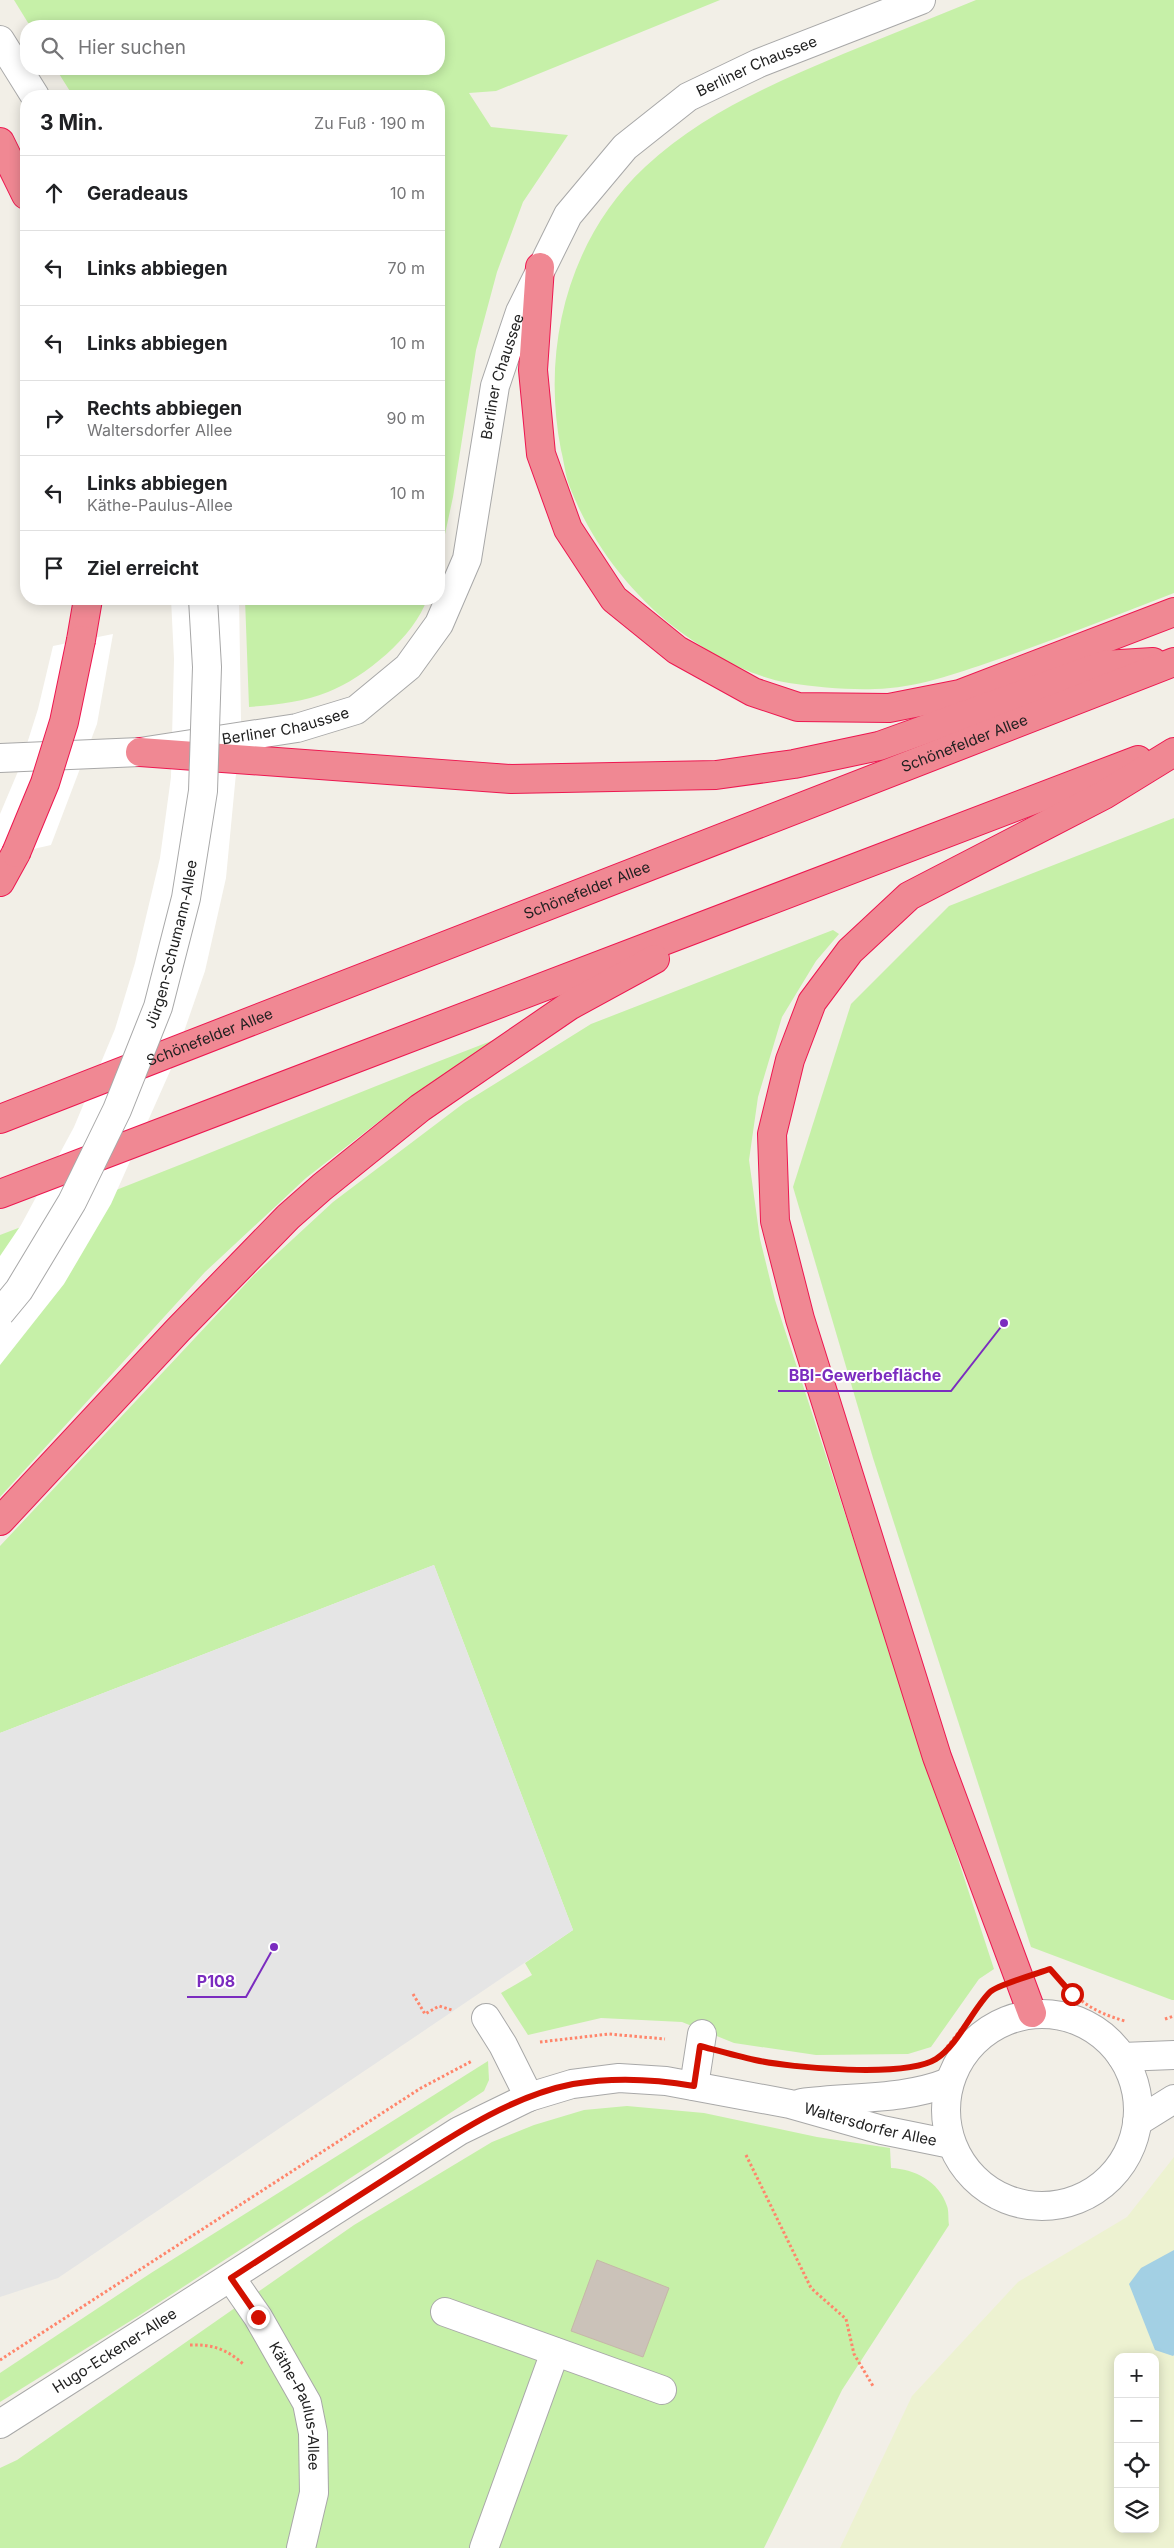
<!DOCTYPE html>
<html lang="de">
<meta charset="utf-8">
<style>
:root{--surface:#fff;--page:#f6f6f6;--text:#202124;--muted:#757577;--line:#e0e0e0}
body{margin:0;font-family:Inter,sans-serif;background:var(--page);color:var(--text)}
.controls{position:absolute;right:15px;bottom:15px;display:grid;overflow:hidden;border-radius:10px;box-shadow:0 2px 12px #0003}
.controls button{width:45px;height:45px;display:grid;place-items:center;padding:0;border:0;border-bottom:1px solid var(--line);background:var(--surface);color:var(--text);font:25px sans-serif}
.stop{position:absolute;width:15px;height:15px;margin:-11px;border:4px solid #d21000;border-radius:50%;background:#fff}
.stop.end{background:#d21000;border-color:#fff;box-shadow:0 1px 5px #0008}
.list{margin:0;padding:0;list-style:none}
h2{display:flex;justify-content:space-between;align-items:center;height:65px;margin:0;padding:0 20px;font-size:21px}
h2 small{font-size:16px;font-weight:400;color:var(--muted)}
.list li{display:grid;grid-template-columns:32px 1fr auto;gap:15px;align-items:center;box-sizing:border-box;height:75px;padding:0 20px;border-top:1px solid var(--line)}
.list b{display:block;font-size:19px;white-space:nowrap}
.list p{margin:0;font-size:16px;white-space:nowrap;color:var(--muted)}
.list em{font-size:16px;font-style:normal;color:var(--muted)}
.icon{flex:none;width:28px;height:28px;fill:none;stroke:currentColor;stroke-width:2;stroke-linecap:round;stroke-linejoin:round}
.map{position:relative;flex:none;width:1174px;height:2548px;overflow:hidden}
.search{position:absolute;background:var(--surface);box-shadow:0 2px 12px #0003;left:20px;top:20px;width:425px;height:55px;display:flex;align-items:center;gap:12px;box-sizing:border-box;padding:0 18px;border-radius:20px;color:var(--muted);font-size:19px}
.panel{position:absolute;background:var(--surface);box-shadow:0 2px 12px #0003;left:20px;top:90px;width:425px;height:515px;border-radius:20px}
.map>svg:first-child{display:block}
.farmland{fill:#edf2d1;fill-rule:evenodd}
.grass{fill:#c6f0a8}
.parking{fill:#e5e5e5}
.water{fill:#a3d0e4}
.pier{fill:#fff}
.building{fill:#cbc2b9;stroke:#c5b7a7}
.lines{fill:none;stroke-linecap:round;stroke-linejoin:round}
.minor-casing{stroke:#a8a8a8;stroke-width:30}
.highway-casing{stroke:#ed1750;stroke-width:30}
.path{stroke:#ff856b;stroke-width:3;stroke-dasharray:2.5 2.5;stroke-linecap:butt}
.minor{stroke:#fff;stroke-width:28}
.highway{stroke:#f08893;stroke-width:28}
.minor-bridge-casing{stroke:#a8a8a8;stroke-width:30;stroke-linecap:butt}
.highway-bridge-casing{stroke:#ed1750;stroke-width:30;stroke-linecap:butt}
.minor-bridge{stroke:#fff;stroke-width:28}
.highway-bridge{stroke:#f08893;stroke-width:28}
.route{stroke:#d21000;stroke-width:6}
.labels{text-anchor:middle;stroke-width:4;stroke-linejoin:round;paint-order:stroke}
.street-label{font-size:15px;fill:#212121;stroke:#fff}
.leader{fill:none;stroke:#7b2cbf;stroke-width:2}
.callout-dot{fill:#7b2cbf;stroke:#fff;stroke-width:2}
.callout-label{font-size:16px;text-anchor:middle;font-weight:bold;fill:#7b2cbf;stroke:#fff;stroke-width:4;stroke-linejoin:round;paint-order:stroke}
</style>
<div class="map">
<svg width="1174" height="2548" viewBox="0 0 1174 2548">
<rect width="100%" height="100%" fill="#f2efe7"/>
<path class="farmland" d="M1174 2157V2548H840L912 2396 1018 2282 1127 2217ZM1118 2357H1155V2529H1118Z"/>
<g class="grass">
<path d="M14 0H720L496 91 469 93 491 127 568 135 523 202 497 272 476 350 453 497 439 562V96H73L56 69H439V26H30Z"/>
<path d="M976 0H1174V593C1114 616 1054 640 993 661 955 674 916 688 875 689 847 690 817 687 789 683 747 676 707 652 674 627 627 590 590 540 569 485 565 474 564 461 561 450 541 348 568 239 645 167 702 114 772 84 843 54 887 36 932 18 976 0Z"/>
<path d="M245 599H427C415 636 364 678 328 692 303 702 276 705 249 707Z"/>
<path d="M1174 818V2000H1172L1031 1947 873 1458 793 1187 851 1004 949 906Z"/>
<path d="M833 930 839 934 816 961 782 1017 758 1097 749 1160 760 1239 775 1300 994 1969 979 1979 931 2047 908 2054 816 2055 734 2043 682 2022 601 2018 528 2035 501 1993 532 1975 525 1963 573 1930 434 1565 0 1733V1546L254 1275 333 1202 464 1103 591 1024Z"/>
<path d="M499 1038 382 1119 306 1178 205 1272 0 1497V1235C167 1172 332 1102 499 1038Z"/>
<path d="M488 2061 489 2080 484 2091 140 2315 0 2402V2373L151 2273Z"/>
<path d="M627 2106 704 2113 817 2137 890 2148 891 2168C914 2169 939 2181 947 2206 949 2211 948 2219 949 2225L842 2390 764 2548H0V2468L17 2460 354 2225 492 2142 534 2125 584 2110Z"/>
</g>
<path class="parking" d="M434 1565 573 1930 58 2278 0 2297V1733Z"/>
<path class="water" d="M1174 2250V2355L1173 2356 1155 2350 1129 2284 1141 2268Z"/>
<g class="pier">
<path d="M171 599H239L241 721 226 878 205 971 171 1069 111 1204 64 1284 0 1365V1256L21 1225 74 1127 115 1029 135 963 160 858 171 777 174 659Z"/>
<path d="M113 634 97 724 51 845 16 853 0 850V814L19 769 38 709 53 646Z"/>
</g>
<path class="building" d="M597 2260 669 2288 643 2357 571 2331Z"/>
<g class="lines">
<g class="minor-casing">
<g id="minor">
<path d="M0 40 35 96"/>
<path id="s1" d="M0 758 140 752 297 728 356 710 408 667 439 624 467 559 495 386 520 312 568 215 625 147 688 97 759 63 921 0"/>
<circle cx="1042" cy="2110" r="96"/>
<path d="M486 2018 503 2045 529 2097"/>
<path d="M1122 2057 1174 2055"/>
<path d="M694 2086 702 2034"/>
<path d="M801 2103C850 2096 902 2101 949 2082"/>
<path d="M1137 2122 1174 2099"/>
<path id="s2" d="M231 2278 258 2317 307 2403 313 2433 314 2493 301 2548"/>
<path d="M445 2312 662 2390"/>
<path id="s3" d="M0 2424 459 2131 529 2097 572 2084 619 2078 666 2081 790 2104 882 2130 951 2144"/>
<path d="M484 2548 555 2352"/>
</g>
</g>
<g class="highway-casing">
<g id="highway">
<path d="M0 142 26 195"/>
<path d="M540 267 533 370 541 454 568 529 614 599 677 650 753 692 798 707 889 708 960 694 1174 612"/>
<path d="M81 640 88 599"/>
<path d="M140 752 511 779 716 775 794 764 879 746 1104 665 1153 662"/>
<path d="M0 882 16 853"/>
<path id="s4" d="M0 1119 1174 662"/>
<path d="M0 1194 1138 760"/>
<path d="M0 1521 178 1330 288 1217 322 1187 420 1108 569 1006 655 959"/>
<path d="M1032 2013 937 1757 800 1319 775 1221 772 1134 790 1060 812 1002 850 951 909 896 1104 795 1174 752"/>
</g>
</g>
<g class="path">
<path d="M1057 1976C1078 2001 1093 2012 1125 2021"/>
<path d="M413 1994 425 2014 439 2006 452 2010"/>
<path d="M1165 2019 1174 2016"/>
<path d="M540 2042 609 2034 665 2039"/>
<path d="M947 2047 988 1995"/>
<path d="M735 2055 748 2058"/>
<path d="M766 2062 805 2066"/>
<path d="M746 2155 811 2288 846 2319 854 2354 873 2386"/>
<path d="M190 2345C211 2344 227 2349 243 2364"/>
<path d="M0 2360 421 2088 472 2061"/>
</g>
<use href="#minor" class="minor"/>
<use href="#highway" class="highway"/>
<g class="minor-bridge-casing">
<g id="minor-bridge">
<path id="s5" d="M0 1313 19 1290 72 1202 117 1110 158 1007 186 898 203 791 207 667 203 599"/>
</g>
</g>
<g class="highway-bridge-casing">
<path id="highway-bridge" d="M16 853 45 783 64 722 81 640"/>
</g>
<use href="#minor-bridge" class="minor-bridge"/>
<use href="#highway-bridge" class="highway-bridge"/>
</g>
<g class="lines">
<path class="route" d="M258 2317 231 2278C283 2244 335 2211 388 2177 445 2141 506 2097 573 2084 614 2077 654 2079 694 2086L700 2046C719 2051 737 2056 755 2060 791 2068 906 2078 936 2059 958 2045 972 2010 990 1992 997 1985 1039 1973 1050 1969L1072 1994"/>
</g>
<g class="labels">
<g class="street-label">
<text dy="5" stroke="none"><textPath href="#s1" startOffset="1158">Berliner Chaussee</textPath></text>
<text dy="5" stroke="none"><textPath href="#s1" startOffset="738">Berliner Chaussee</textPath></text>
<text dy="5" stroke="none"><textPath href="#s1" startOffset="288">Berliner Chaussee</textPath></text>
<text dy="5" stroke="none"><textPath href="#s4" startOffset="1035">Schönefelder Allee</textPath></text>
<text dy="5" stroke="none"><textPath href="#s4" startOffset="630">Schönefelder Allee</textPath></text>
<text dy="5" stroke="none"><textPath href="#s5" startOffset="410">Jürgen-Schumann-Allee</textPath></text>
<text dy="5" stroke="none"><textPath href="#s4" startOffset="225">Schönefelder Allee</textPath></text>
<text dy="5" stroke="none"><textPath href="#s3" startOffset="971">Waltersdorfer Allee</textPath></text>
<text dy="5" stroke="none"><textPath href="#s3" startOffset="136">Hugo-Eckener-Allee</textPath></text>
<text dy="5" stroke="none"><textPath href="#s2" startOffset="146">Käthe-Paulus-Allee</textPath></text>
</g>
</g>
<path class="leader" d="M1004 1323L951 1391H778M274 1947L246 1997H187"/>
<g class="callout-dot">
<circle cx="1004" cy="1323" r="5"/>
<circle cx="274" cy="1947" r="5"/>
</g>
<g class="callout-label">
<text x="865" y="1381">BBI-Gewerbefläche</text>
<text x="216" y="1987">P108</text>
</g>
</svg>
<div class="controls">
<button>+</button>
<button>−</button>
<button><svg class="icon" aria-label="locate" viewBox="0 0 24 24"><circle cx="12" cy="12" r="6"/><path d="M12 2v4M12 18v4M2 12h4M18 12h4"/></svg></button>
<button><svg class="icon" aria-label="layers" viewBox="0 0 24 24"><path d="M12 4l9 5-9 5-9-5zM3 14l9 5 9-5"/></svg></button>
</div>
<div class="stop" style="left:1072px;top:1994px"></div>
<div class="stop end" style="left:258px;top:2317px"></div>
<div class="search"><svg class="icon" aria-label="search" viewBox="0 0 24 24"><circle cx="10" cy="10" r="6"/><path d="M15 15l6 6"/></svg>Hier suchen</div>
<section class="panel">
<h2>3 Min.<small>Zu Fuß · 190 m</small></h2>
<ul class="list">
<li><svg class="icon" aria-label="ahead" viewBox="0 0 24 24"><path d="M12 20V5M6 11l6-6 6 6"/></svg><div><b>Geradeaus</b></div><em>10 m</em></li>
<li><svg class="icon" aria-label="left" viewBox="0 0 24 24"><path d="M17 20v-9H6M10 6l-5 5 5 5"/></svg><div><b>Links abbiegen</b></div><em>70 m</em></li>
<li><svg class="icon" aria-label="left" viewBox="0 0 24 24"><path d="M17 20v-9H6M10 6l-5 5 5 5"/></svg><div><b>Links abbiegen</b></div><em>10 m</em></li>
<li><svg class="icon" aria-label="right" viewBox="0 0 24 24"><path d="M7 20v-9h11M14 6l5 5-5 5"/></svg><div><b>Rechts abbiegen</b><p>Waltersdorfer Allee</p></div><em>90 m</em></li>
<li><svg class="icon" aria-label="left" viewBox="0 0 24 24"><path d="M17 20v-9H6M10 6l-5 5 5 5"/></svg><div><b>Links abbiegen</b><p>Käthe-Paulus-Allee</p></div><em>10 m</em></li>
<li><svg class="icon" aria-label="arrive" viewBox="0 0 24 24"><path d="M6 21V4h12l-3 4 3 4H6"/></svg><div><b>Ziel erreicht</b></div></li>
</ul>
</section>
</div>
